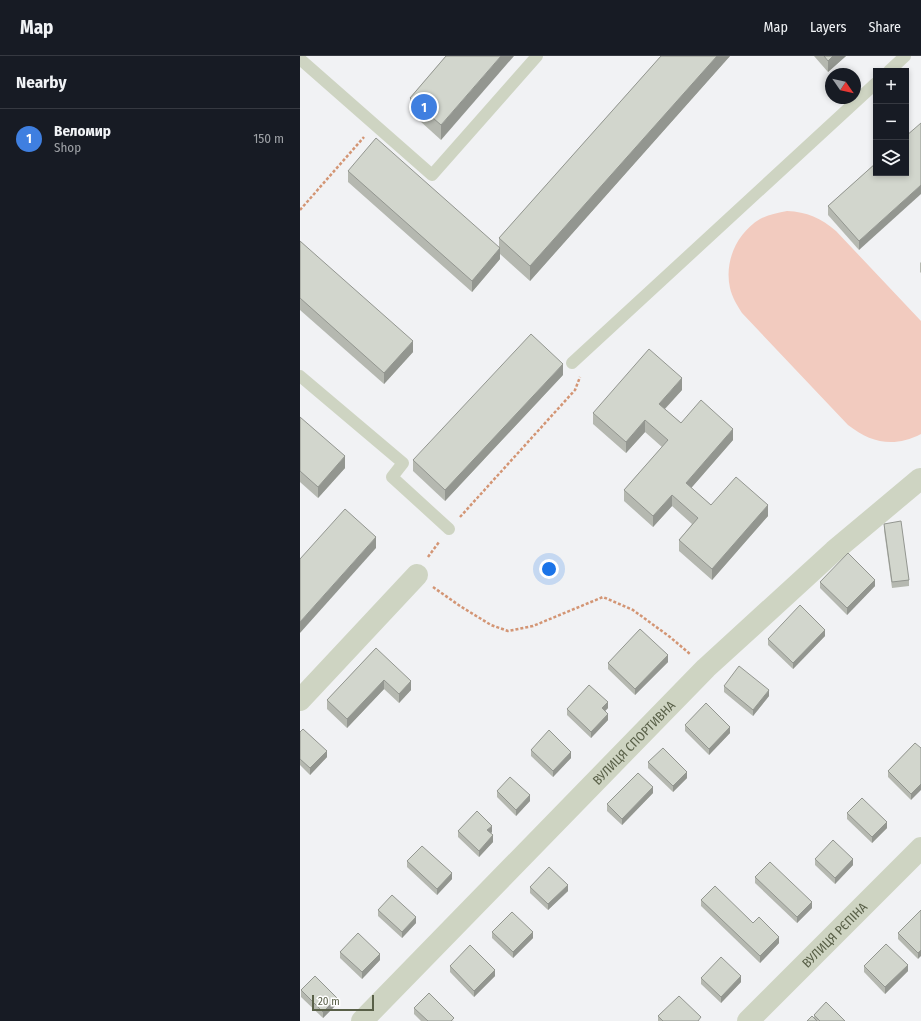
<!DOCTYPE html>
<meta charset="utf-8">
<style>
:root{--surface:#171b24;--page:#242831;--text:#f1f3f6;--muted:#9ea1a6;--line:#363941;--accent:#95f00f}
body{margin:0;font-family:"Fira Sans Condensed",sans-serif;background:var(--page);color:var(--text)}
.controls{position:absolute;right:12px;top:12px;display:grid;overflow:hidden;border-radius:0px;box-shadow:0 2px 6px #0003}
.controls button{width:36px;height:36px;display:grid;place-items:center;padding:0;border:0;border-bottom:1px solid var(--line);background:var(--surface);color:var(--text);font:20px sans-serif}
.compass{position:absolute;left:525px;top:12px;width:36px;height:36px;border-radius:50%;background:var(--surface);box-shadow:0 2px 6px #0003;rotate:124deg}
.scale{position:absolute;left:12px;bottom:10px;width:62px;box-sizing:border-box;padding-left:4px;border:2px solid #596048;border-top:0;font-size:11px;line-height:14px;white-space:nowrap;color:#596048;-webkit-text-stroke:3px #fff;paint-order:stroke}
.you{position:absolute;left:249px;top:513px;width:14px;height:14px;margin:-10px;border:3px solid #fff;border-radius:50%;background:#1a73e8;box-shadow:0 0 0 6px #1a73e833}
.badge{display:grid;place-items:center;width:26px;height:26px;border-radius:50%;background:var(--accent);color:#fff;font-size:13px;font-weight:700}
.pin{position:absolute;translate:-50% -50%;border:2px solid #fff;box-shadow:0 1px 4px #0006}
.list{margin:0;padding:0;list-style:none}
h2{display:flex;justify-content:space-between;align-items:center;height:52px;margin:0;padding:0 16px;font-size:17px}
h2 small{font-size:13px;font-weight:400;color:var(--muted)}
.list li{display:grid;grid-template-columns:26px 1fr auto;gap:12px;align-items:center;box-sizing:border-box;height:60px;padding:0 16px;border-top:1px solid var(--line)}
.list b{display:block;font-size:15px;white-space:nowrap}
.list p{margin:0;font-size:13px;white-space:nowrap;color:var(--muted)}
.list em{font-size:13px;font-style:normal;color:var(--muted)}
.icon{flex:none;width:22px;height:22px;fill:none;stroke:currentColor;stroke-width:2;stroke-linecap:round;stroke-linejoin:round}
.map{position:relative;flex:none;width:621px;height:965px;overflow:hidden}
header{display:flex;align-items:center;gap:24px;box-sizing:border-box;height:56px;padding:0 20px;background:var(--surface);border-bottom:1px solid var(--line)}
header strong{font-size:19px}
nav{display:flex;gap:22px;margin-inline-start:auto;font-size:14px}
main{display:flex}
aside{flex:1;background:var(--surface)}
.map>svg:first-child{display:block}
.green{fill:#f2cbbf}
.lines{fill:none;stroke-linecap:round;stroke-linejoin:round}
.path{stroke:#d39574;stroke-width:2.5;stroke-dasharray:3 2;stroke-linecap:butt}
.lane{stroke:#ced4c2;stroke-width:12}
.street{stroke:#ced4c2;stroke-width:22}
.wall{fill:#b5b8b0}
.shaded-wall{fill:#939690}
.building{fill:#d2d6cd;stroke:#939690}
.labels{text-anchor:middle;stroke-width:3;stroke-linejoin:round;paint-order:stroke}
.street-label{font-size:13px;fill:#596048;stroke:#fff}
</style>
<header>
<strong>Map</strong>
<nav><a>Map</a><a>Layers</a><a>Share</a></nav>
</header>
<main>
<aside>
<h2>Nearby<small></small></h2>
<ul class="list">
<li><span class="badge" style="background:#3f7fe0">1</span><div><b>Веломир</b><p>Shop</p></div><em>150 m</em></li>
</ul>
</aside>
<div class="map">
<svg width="621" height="965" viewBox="0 0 621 965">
<rect width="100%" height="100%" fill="#f1f2f4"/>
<path class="green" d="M487 155C507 156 521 162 536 175L621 265V378C594 392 571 387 548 369L442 257C437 249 432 241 430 232 424 205 437 177 460 163 469 158 478 157 487 155Z"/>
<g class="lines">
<g class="path">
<path d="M0 154 64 81"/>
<path d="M160 461 275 334 280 321"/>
<path d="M128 501 139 486"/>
<path d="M133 531 160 550 191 569 208 575 233 570 303 541 333 554 370 581 390 598"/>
</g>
<g class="lane">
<path d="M0 3 132 119 237 0"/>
<path d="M589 15 605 0"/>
<path d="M272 307 576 27"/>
<path d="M0 320 103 407 92 421 149 473"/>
</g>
<g class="street">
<path d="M0 644 117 519"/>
<path id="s1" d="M62 965 406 612 534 495 620 423"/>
<path id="s2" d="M448 965 621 792"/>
</g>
</g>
<g class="wall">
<path d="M146 0 141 84 110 56V42Z"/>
<path d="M361 0H430L230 225 200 198V203L172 236 48 126V115L199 191V182Z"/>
<path d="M514 0H546L528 16Z"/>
<path d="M576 107 559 194 528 159V150Z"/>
<path d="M0 185 113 296 84 328 0 254Z"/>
<path d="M621 206V217L620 216V207Z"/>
<path d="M263 319 145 445 113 415V404Z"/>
<path d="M382 334 365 353 381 367 433 384 391 432 411 449 468 460 412 524 379 495V484L392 468 372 450 353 471 324 445V434L362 391 345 376 326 397 293 368V357Z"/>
<path d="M0 361 45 412 18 442 0 426Z"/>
<path d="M584 468 609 524V530L592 532 584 474Z"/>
<path d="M520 526 575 530 547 559 520 532Z"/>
<path d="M525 580 493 613 468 589V583Z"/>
<path d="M76 592 111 634 99 647 84 633 47 672 27 653V644Z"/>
<path d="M368 606 335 639 308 613V607Z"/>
<path d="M424 630 469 640 453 660 424 636Z"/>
<path d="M308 652 305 655 308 664 291 682 267 659V653Z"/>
<path d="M385 669 430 677 409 699 385 675Z"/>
<path d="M0 676 27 701 10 719 0 709Z"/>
<path d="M615 687 611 744 588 721V715Z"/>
<path d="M231 694 271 702 253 721 231 700Z"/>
<path d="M348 706 387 722 373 736 348 712Z"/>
<path d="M197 735 230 745 216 760 197 741Z"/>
<path d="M353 737 322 769 307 755V748Z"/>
<path d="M547 757 587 772 572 787 547 763Z"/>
<path d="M158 775 192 776 191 777 193 786 179 801 158 781Z"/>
<path d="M515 803 553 809 535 828 515 809Z"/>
<path d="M107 805 152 823 137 839 107 811Z"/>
<path d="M455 821 512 852 497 867 455 827Z"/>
<path d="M230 831 268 835 248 854 230 837Z"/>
<path d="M401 844 453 867 479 887 460 907 401 850Z"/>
<path d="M78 854 116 867 102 882 78 860Z"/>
<path d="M621 854 618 903 598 883V877Z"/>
<path d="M192 876 233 882 213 902 192 882Z"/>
<path d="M40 896 80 904 62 923 40 902Z"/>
<path d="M150 910 195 920 174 941 150 916Z"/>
<path d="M564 910 608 915 585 938 564 916Z"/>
<path d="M401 922 441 926 421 947 401 928Z"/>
<path d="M1 934 37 948 23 962 1 941Z"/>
<path d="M114 952 154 965H121L114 958Z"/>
<path d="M514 959 545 965H507L514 962Z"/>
<path d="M358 960 401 965H358Z"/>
</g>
<g class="shaded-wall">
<path d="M201 0H214L141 84V69Z"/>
<path d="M417 0H430L230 225V210Z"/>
<path d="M533 0H546L528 16V5Z"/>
<path d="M621 129V138L559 194V185Z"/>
<path d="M200 192V203L172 236V225Z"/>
<path d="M113 285V296L84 328V317Z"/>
<path d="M263 308V319L145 445V434Z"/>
<path d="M382 322V334L359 359V348Z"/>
<path d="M345 364V376L326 397V386Z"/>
<path d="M433 373V384L386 438V427Z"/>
<path d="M45 400V412L18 442V431Z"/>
<path d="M372 439V450L353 471V460Z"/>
<path d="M468 449V460L412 524V513Z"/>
<path d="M76 481V492L0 577V566Z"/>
<path d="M575 524V530L547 559V552Z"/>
<path d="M525 574V580L493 613V607Z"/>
<path d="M368 599V606L335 639V633Z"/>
<path d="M84 624V633L47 672V663Z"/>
<path d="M111 625V634L99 647V638Z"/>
<path d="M469 634V640L453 660V654Z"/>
<path d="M308 646V652L302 658V652Z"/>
<path d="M308 658V664L291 682V676Z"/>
<path d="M430 671V677L409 699V693Z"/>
<path d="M27 695V701L10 719V712Z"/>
<path d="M271 696V702L253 721V715Z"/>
<path d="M387 716V722L373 736V730Z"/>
<path d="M621 728V734L611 744V738Z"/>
<path d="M353 731V737L322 769V763Z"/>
<path d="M230 739V745L216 760V754Z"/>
<path d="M587 766V772L572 787V781Z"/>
<path d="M192 770V776L187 781V774Z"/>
<path d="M193 779V786L179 801V795Z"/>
<path d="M553 803V809L535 828V822Z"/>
<path d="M152 817V823L137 839V833Z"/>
<path d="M268 829V835L248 854V848Z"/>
<path d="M512 846V852L497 867V861Z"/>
<path d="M116 861V867L102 882V876Z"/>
<path d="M233 876V882L213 902V896Z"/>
<path d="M479 881V887L460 907V900Z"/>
<path d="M621 894V900L618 903V897Z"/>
<path d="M80 898V904L62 923V916Z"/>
<path d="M608 909V915L585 938V931Z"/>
<path d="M195 914V920L174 941V935Z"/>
<path d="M441 920V926L421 947V941Z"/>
<path d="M37 942V948L23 962V956Z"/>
</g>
<g class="building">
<path d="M146 0H201L141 69 110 42Z"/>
<path d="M361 0H417L230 210 199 182Z"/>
<path d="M524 0H533L528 5Z"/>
<path d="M621 67V129L559 185 528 150 576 107V117H606V80Z"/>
<path d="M76 82 200 192 172 225 48 115Z"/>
<path d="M0 185 113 285 84 317 0 242Z"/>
<path d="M231 278 263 308 145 434 113 404Z"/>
<path d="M349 293 382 322 359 348 381 367 401 344 433 373 386 427 411 449 436 421 468 449 412 513 379 484 398 462 372 439 353 460 324 434 368 384 345 364 326 386 293 357Z"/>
<path d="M0 361 45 400 18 431 0 415Z"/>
<path d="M45 453 76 481 0 566V503Z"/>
<path d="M601 465 609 524 592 526 584 468Z"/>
<path d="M548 497 575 524 547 552 520 526Z"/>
<path d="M500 549 525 574 493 607 468 583Z"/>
<path d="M340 573 368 599 335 633 308 607Z"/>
<path d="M76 592 111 625 99 638 84 624 47 663 27 644Z"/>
<path d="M439 610 469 634 453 654 424 630Z"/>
<path d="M289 629 308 646 302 652 308 658 291 676 267 653Z"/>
<path d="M406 647 430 671 409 693 385 669Z"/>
<path d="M3 673 27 695 10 712 0 703V676Z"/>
<path d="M249 674 271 696 253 715 231 694Z"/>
<path d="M615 687 621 692V728L611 738 588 715Z"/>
<path d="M363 692 387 716 373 730 348 706Z"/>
<path d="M338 717 353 731 322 763 307 748Z"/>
<path d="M210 721 230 739 216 754 197 735Z"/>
<path d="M562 742 587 766 572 781 547 757Z"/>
<path d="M177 755 192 770 187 774 193 779 179 795 158 775Z"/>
<path d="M533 784 553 803 535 822 515 803Z"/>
<path d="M122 790 152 817 137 833 107 805Z"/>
<path d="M470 806 512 846 497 861 455 821Z"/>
<path d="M249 811 268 829 248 848 230 831Z"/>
<path d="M415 830 453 867 459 861 479 881 460 900 401 844Z"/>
<path d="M92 839 116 861 102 876 78 854Z"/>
<path d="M621 854V894L618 897 598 877Z"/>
<path d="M212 856 233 876 213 896 192 876Z"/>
<path d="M58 877 80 898 62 916 40 896Z"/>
<path d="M586 888 608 909 585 931 564 910Z"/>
<path d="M170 889 195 914 174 935 150 910Z"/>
<path d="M421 901 441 920 421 941 401 922Z"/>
<path d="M15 920 37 942 23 956 1 934Z"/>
<path d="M129 937 154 962 151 965H128L114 952Z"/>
<path d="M379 940 401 961 398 965H363L358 960Z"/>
<path d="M526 946 545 965H520L514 959Z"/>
<path d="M512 960 517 965H507Z"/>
</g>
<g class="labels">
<g class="street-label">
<text dy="5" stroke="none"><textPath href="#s1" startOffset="389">ВУЛИЦЯ СПОРТИВНА</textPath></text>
<text dy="5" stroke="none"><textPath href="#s2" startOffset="122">ВУЛИЦЯ РЄПІНА</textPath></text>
</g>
</g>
</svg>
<div class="controls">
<button>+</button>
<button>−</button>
<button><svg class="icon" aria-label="layers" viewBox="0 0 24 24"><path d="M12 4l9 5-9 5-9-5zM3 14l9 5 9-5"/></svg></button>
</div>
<svg class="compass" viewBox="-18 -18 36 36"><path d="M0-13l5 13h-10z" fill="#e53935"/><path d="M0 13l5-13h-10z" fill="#9ea1a6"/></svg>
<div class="scale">20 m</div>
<div class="you"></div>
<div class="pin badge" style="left:124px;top:51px;background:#3f7fe0">1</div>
</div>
</main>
